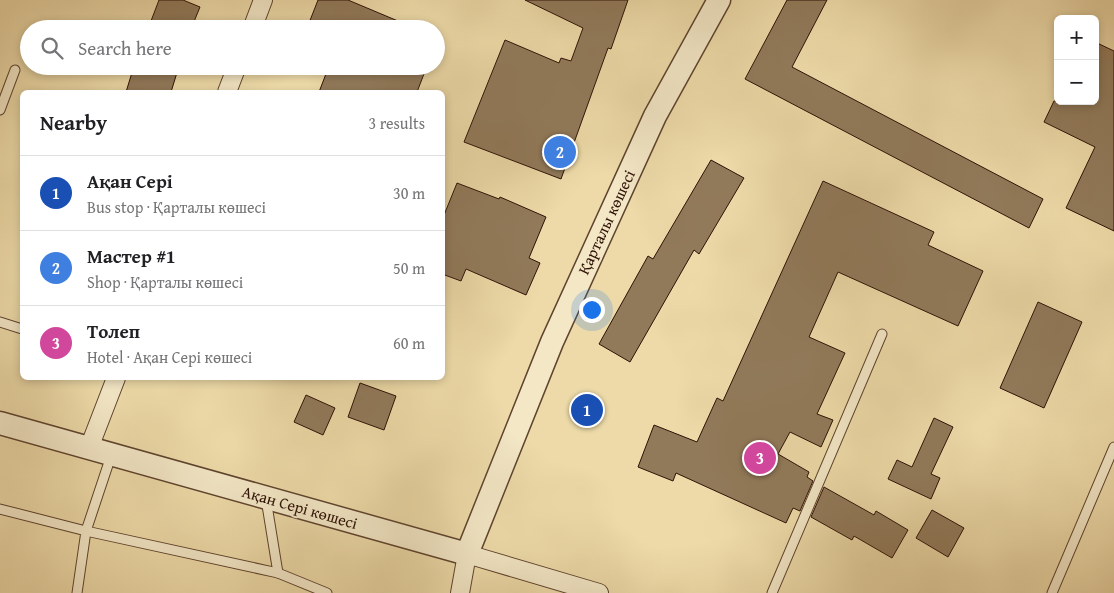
<!DOCTYPE html>
<meta charset="utf-8">
<style>
:root{--surface:#fff;--page:#f6f6f6;--text:#202124;--muted:#757577;--line:#e0e0e0;--accent:#0f766e}
body{margin:0;font-family:"Gentium Book Plus",serif;background:var(--page);color:var(--text)}
.controls{position:absolute;right:15px;top:15px;display:grid;overflow:hidden;border-radius:8px;box-shadow:0 2px 8px #0003}
.controls button{width:45px;height:45px;display:grid;place-items:center;padding:0;border:0;border-bottom:1px solid var(--line);background:var(--surface);color:var(--text);font:25px sans-serif}
.you{position:absolute;left:591px;top:309px;width:18px;height:18px;margin:-12px;border:4px solid #fff;border-radius:50%;background:#1a73e8;box-shadow:0 0 0 8px #1a73e833}
.badge{display:grid;place-items:center;width:32px;height:32px;border-radius:50%;background:var(--accent);color:#fff;font-size:16px;font-weight:700}
.pin{position:absolute;translate:-50% -50%;border:2px solid #fff;box-shadow:0 1px 5px #0006}
.list{margin:0;padding:0;list-style:none}
h2{display:flex;justify-content:space-between;align-items:center;height:65px;margin:0;padding:0 20px;font-size:21px}
h2 small{font-size:16px;font-weight:400;color:var(--muted)}
.list li{display:grid;grid-template-columns:32px 1fr auto;gap:15px;align-items:center;box-sizing:border-box;height:75px;padding:0 20px;border-top:1px solid var(--line)}
.list b{display:block;font-size:19px;white-space:nowrap}
.list p{margin:0;font-size:16px;white-space:nowrap;color:var(--muted)}
.list em{font-size:16px;font-style:normal;color:var(--muted)}
.icon{flex:none;width:28px;height:28px;fill:none;stroke:currentColor;stroke-width:2;stroke-linecap:round;stroke-linejoin:round}
.map{position:relative;flex:none;width:1114px;height:593px;overflow:hidden}
.search{position:absolute;background:var(--surface);box-shadow:0 2px 8px #0003;left:20px;top:20px;width:425px;height:55px;display:flex;align-items:center;gap:12px;box-sizing:border-box;padding:0 18px;border-radius:28px;color:var(--muted);font-size:19px}
.panel{position:absolute;background:var(--surface);box-shadow:0 2px 8px #0003;left:20px;top:90px;width:425px;height:290px;border-radius:8px}
.map>svg:first-child{display:block}
.building{fill:#917a5a;stroke:#2e1106}
.lines{fill:none;stroke-linecap:round;stroke-linejoin:round}
.service-casing{stroke:#5e432e;stroke-width:11}
.minor-casing{stroke:#5e432e;stroke-width:20}
.tertiary-casing{stroke:#5e432e;stroke-width:25}
.service{stroke:#f3e7c6;stroke-width:9}
.minor{stroke:#f3e7c6;stroke-width:18}
.tertiary{stroke:#f3e7c6;stroke-width:22}
.labels{text-anchor:middle;stroke-width:4;stroke-linejoin:round;paint-order:stroke}
.street-label{font-size:16px;fill:#2e1106;stroke:#f3e7c6}
</style>
<div class="map">
<svg width="1114" height="593" viewBox="0 0 1114 593">
<rect width="100%" height="100%" fill="#eddaa8"/>
<filter id="stains"><feTurbulence type="fractalNoise" baseFrequency=".004" numOctaves="4"/><feColorMatrix values="0 0 0 0 .2 0 0 0 0 .09 0 0 0 0 .02 0 0 0 .5 -.17"/></filter>
<radialGradient id="worn" r=".72"><stop offset=".6" stop-color="#630" stop-opacity="0"/><stop offset="1" stop-color="#630" stop-opacity=".3"/></radialGradient>
<g class="building">
<path d="M159 0H183L200 7 191 29H169L151 21Z"/>
<path d="M318 0H348L417 29H323L309 23Z"/>
<path d="M525 0H628L611 49 608 48 561 179 464 142 505 40 559 63 561 58 571 61 583 28Z"/>
<path d="M787 0H827L792 67 1043 199 1029 228 745 79Z"/>
<path d="M1095 42 1114 51V231L1066 208 1095 147 1044 122 1054 101H1095Z"/>
<path d="M134 66H179L171 92H126Z"/>
<path d="M329 66H427L417 92H319Z"/>
<path d="M711 160 744 178 699 254 694 250 630 362 599 344 648 256 653 259Z"/>
<path d="M823 181 934 232 928 245 983 271 958 326 838 272 809 337 845 353 817 414 833 420 821 447 790 432 778 454 809 472 807 477 813 481 800 511 793 508 786 523 676 473 673 481 638 467 654 425 697 442 717 398 723 401Z"/>
<path d="M457 183 499 199 500 197 546 217 529 258 540 263 526 295 466 269 461 281 442 274V220Z"/>
<path d="M1038 302 1082 322 1044 408 1000 388Z"/>
<path d="M360 383 396 396 384 430 348 417Z"/>
<path d="M306 395 335 408 323 435 294 422Z"/>
<path d="M934 418 953 427 931 474 940 478 931 499 888 479 897 460 912 467Z"/>
<path d="M824 487 874 515 876 511 908 530 892 558 854 536 852 540 811 517Z"/>
<path d="M932 510 964 528 948 557 916 538Z"/>
</g>
<g class="lines">
<g class="service-casing">
<g id="service">
<path d="M0 110 15 70"/>
<path d="M0 322 22 329"/>
<path d="M112 453 86 531 278 573 327 593"/>
<path d="M266 499 278 573"/>
<path d="M0 509 86 531 77 593"/>
<path d="M772 593 882 334"/>
<path d="M1052 593 1114 447"/>
</g>
</g>
<g class="minor-casing">
<g id="minor">
<path d="M252 29 263 0"/>
<path d="M227 92 237 66"/>
<path d="M89 448 116 378"/>
<path d="M460 593 467 554 599 593"/>
</g>
</g>
<g class="tertiary-casing">
<path id="tertiary" d="M0 423 467 554 552 342 655 116 719 0"/>
</g>
<use href="#service" class="service"/>
<use href="#minor" class="minor"/>
<use href="#tertiary" class="tertiary"/>
</g>
<g class="labels">
<g class="street-label">
<text transform="translate(606 222) rotate(-65)" y="6">Қарталы көшесі</text>
<text transform="translate(300 507) rotate(16)" y="6">Ақан Сері көшесі</text>
</g>
</g>
<rect width="100%" height="100%" filter="url(#stains)"/>
<rect width="100%" height="100%" fill="url(#worn)"/>
</svg>
<div class="controls">
<button>+</button>
<button>−</button>
</div>
<div class="you"></div>
<div class="pin badge" style="left:587px;top:410px;background:#1a4fb4">1</div>
<div class="pin badge" style="left:560px;top:152px;background:#3f7fe0">2</div>
<div class="pin badge" style="left:760px;top:458px;background:#d1479c">3</div>
<div class="search"><svg class="icon" aria-label="search" viewBox="0 0 24 24"><circle cx="10" cy="10" r="6"/><path d="M15 15l6 6"/></svg>Search here</div>
<section class="panel">
<h2>Nearby<small>3 results</small></h2>
<ul class="list">
<li><span class="badge" style="background:#1a4fb4">1</span><div><b>Ақан Серi</b><p>Bus stop · Қарталы көшесі</p></div><em>30 m</em></li>
<li><span class="badge" style="background:#3f7fe0">2</span><div><b>Мастер #1</b><p>Shop · Қарталы көшесі</p></div><em>50 m</em></li>
<li><span class="badge" style="background:#d1479c">3</span><div><b>Толеп</b><p>Hotel · Ақан Сері көшесі</p></div><em>60 m</em></li>
</ul>
</section>
</div>
